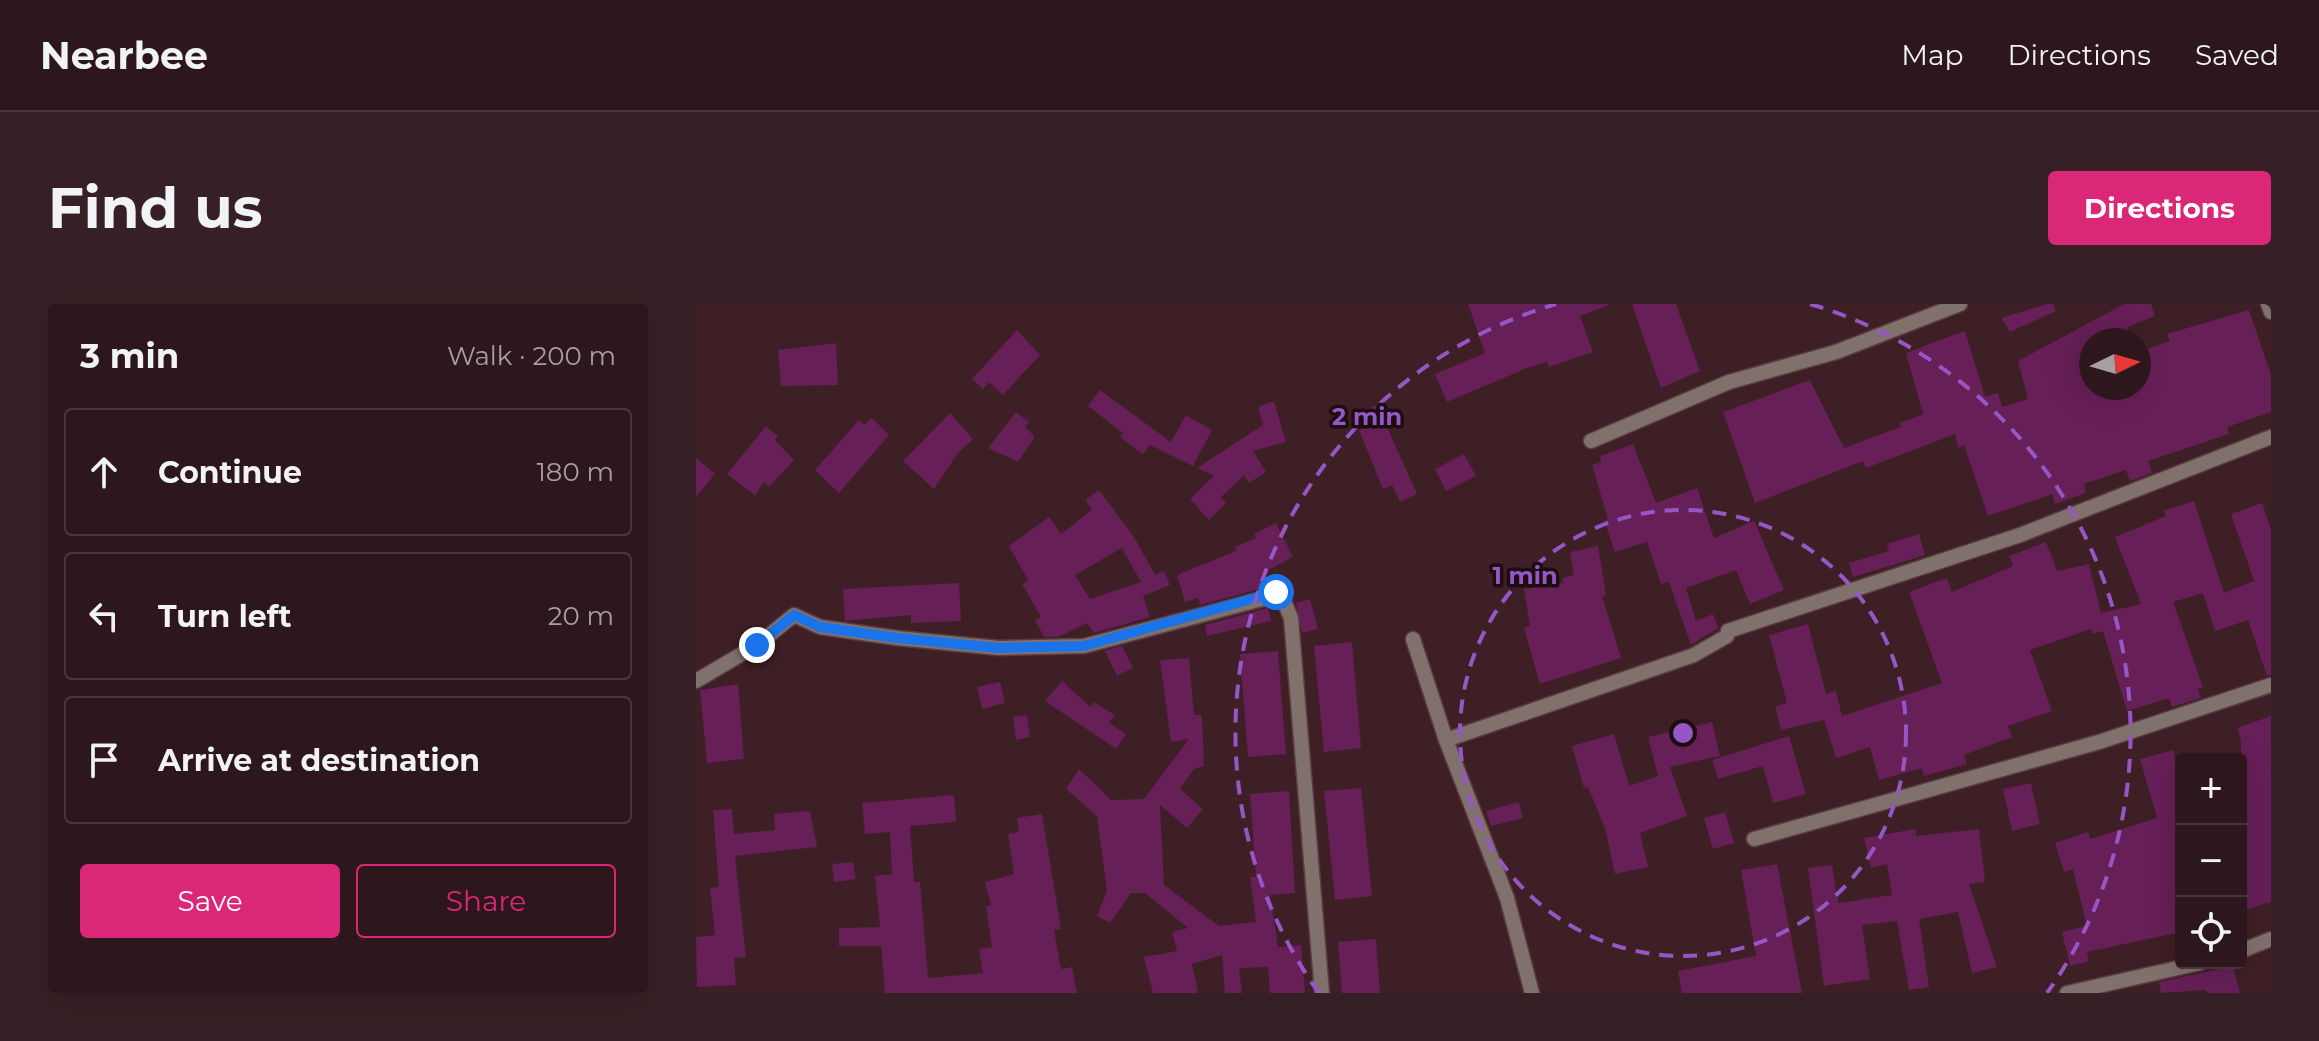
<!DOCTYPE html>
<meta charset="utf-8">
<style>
:root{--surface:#2e171c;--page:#362025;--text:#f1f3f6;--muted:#a79fa3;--line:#49363b;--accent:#db2777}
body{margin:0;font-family:Montserrat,sans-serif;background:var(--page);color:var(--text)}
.controls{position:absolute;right:24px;bottom:24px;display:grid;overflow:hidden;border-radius:8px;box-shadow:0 8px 32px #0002}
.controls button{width:72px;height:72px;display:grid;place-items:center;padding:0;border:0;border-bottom:2px solid var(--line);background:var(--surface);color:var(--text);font:40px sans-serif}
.compass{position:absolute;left:1383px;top:24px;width:72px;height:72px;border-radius:50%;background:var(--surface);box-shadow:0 8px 32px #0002;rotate:85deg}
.stop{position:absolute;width:24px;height:24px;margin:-18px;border:6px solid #1a73e8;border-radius:50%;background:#fff}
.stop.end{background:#1a73e8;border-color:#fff;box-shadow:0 2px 8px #0008}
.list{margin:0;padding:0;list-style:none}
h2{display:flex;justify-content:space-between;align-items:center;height:104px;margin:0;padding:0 32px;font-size:34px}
h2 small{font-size:26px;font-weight:400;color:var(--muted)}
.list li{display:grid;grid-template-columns:52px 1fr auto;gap:24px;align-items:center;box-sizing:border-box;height:128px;margin:0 16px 16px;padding:0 16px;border:2px solid var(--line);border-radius:8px}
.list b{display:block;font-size:30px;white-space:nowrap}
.list em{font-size:26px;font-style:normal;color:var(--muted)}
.actions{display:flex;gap:16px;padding:24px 32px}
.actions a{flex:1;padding:18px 0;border:2px solid var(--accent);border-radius:8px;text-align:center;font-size:28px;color:var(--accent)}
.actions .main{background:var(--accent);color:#fff}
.icon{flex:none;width:44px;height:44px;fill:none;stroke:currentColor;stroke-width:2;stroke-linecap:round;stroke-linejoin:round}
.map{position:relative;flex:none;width:1575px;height:689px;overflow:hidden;border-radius:8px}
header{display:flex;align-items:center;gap:48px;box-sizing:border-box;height:112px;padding:0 40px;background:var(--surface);border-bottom:2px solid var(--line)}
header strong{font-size:38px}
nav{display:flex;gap:44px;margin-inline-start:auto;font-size:28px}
.intro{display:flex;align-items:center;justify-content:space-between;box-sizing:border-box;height:192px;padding:0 48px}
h1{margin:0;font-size:56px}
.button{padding:20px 36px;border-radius:8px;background:var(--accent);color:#fff;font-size:28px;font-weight:700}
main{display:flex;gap:48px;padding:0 48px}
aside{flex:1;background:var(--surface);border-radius:8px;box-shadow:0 8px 32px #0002}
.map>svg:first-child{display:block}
.building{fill:#661f57;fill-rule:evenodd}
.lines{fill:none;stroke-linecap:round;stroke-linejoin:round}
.street-casing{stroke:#5a3c42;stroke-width:17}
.street{stroke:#81716c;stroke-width:14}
.route{stroke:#1a73e8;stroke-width:10}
.ring{fill:none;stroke:#9756c6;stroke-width:4;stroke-dasharray:14 10}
.centre{fill:#9756c6;stroke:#1c0e10;stroke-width:4}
.ring-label{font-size:24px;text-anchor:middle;font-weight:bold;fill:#9756c6;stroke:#1c0e10;stroke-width:7;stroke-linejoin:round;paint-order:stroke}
</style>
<header>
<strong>Nearbee</strong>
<nav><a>Map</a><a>Directions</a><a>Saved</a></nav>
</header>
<div class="intro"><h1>Find us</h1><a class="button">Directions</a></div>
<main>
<aside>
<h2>3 min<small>Walk · 200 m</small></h2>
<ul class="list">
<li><svg class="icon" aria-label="ahead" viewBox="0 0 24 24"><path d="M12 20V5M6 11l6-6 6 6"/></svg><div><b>Continue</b></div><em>180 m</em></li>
<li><svg class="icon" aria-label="left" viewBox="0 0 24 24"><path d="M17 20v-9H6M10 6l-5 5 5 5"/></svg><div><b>Turn left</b></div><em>20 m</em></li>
<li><svg class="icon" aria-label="arrive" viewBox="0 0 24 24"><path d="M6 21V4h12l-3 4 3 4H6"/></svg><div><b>Arrive at destination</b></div></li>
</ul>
<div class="actions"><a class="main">Save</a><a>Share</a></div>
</aside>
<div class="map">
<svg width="1575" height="689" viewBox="0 0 1575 689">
<rect width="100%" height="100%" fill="#3e1f25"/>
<g class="building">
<path d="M772 0H913V1L884 12 897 48 853 63 851 58 831 64 751 98 739 70 789 49Z"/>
<path d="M936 0H980L1004 67 965 84Z"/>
<path d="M1351 0H1357L1360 7 1314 28 1305 14Z"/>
<path d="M1428 0H1455L1459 12 1431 23 1436 36H1395V84H1414L1418 93 1443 84V48L1474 37 1471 30 1553 6 1575 71V108L1531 123 1533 130 1452 157 1456 169 1434 177 1430 166 1388 180 1390 189 1359 200 1356 190 1292 212 1268 141 1262 144 1259 130 1170 164 1167 157 1059 199 1027 108 1114 76 1148 144 1205 123 1204 119 1227 110 1210 49 1269 27 1289 93 1302 89 1306 103 1332 95 1322 57Z"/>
<path d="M321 26 344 51 307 91 293 78 287 85 276 75Z"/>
<path d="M140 39 142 81 85 82 82 46Z"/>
<path d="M404 86 475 138 490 111 516 126 497 162 454 141 447 150 424 133 427 129 392 102Z"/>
<path d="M578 97 590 138 557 147 570 168 553 179 548 171 525 193 530 199 513 216 494 195 518 172 501 164 567 121 562 103Z"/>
<path d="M681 101 721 190 704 198 696 181 687 185 663 126 670 124 663 109Z"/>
<path d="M320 108 333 118 329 123 339 133 322 158 292 144Z"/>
<path d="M254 109 277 135 262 149 238 185 207 157Z"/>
<path d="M176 114 193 131 143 189 119 166 163 116 168 121Z"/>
<path d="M70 122 82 132 79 136 98 156 73 183 68 178 59 191 31 170Z"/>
<path d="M937 140 960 199 1001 184 1018 234 1058 217 1088 286 1054 300 1040 266 990 284 1000 317 1017 310 1022 324 995 341 973 278 965 280 951 238 919 248 908 216 912 215 896 161 905 158 904 152Z"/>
<path d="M768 150 780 172 750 187 739 165Z"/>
<path d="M0 154 19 170 0 193Z"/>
<path d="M403 186 438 233 459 271 468 267 474 281 447 292 454 313 398 329 391 319 362 333H348L339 316 345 313 326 280 332 276 313 242 353 213 365 230 396 206 389 196ZM426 244 445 278 394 295 379 271Z"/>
<path d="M1498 197 1528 289 1558 277 1535 210 1566 199 1575 226V371L1571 372 1552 316 1519 327 1507 289 1477 298 1507 383 1502 385 1505 394 1476 403 1473 394 1431 407 1407 327 1396 330 1395 325 1334 346 1356 407 1312 422 1316 433 1268 451 1271 460 1228 472 1226 464 1183 476 1174 443 1140 454 1128 416 1085 426 1079 402 1091 399 1073 331 1112 320 1130 390 1140 387 1146 412 1246 379 1213 288 1251 274 1256 288 1317 262 1313 252 1350 238 1361 267 1393 260 1405 309 1445 300 1419 233 1470 212 1468 207Z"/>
<path d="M580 219 597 253 568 268 565 272 567 284 504 301 502 294 489 298 481 271 540 247 539 243 560 234 558 230Z"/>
<path d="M1223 230 1229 251 1157 273 1153 259 1193 247 1191 240Z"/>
<path d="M902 242 910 291 906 292 925 354 844 380 828 324 834 322 828 285 867 279 866 274 878 271 874 248Z"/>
<path d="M263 279 265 317 215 319V311L149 317 147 285Z"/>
<path d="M614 295 622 325 606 329 600 299Z"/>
<path d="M572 304 575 317 511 332 509 321Z"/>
<path d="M656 338 665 444 628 448 618 342Z"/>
<path d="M426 342 437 364 421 372 409 347Z"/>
<path d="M582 347 590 450 552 453 544 350Z"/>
<path d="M493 354 498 411H506L508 462 498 465 484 485 507 505 491 524 464 501 468 581 523 622 560 618 554 573H560L554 490 593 487 599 589 574 591 582 643 605 641 609 689H574L572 663 543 664 546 689H529L526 651 496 660 502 689H457L448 653 481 647 476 628 492 624 449 589H435L414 619 401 612 411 587 401 512 370 485 383 465 415 496 448 495 493 435 475 438 464 356Z"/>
<path d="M366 377 394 403 398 398 419 411 413 419 430 430 420 445 349 397Z"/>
<path d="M304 378 309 399 286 405 281 383Z"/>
<path d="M42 380 48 455 11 459 4 386Z"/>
<path d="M331 411 334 433 320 436 317 413Z"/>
<path d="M1575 412V598L1545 607V436L1541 424Z"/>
<path d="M1016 418 1024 452 974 463 991 512 944 529 952 563 919 570 909 524 892 483 888 484 876 442 918 430 933 482 962 472 952 433Z"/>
<path d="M1093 432 1110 490 1077 499 1067 462 1022 475 1016 456Z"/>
<path d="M1477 446 1485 475V628L1391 648 1393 657 1374 662 1366 628 1391 622 1377 565 1368 568 1359 539 1392 528 1394 535 1461 514 1444 455Z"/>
<path d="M1335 479 1344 520 1316 527 1307 485Z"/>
<path d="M665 484 676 592 639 596 628 487Z"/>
<path d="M258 491 260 518 214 522 218 578H224L232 674 287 669 283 645 296 643 290 602H295L289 578 318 570 312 530 323 528 321 514 346 510 365 625 358 626 365 665 376 663 381 689H189L185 642H143V624L184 623 179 572 196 570 194 528 169 530 166 499Z"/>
<path d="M823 498 827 514 795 522 790 507Z"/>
<path d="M36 505 38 530 79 526 78 510 114 507 121 543 39 552 50 653 38 654 40 681 1 683 0 633 19 631 14 584 23 583 17 506Z"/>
<path d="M1029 508 1038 539 1017 545 1008 514Z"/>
<path d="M1219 525 1220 532 1283 525 1289 578 1273 580 1301 663 1276 669 1262 608 1223 615 1233 683 1213 686 1201 617 1166 621 1174 675 1128 682 1112 564 1136 561 1142 599 1196 591 1191 560 1175 564 1168 534Z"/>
<path d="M157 558 160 575 138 578 136 560Z"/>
<path d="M1081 560 1106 689H986L982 667 1060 652 1045 566Z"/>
<path d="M680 635 684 689H646L642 638Z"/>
<path d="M1537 662 1544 689H1511L1510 686 1465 689 1463 678Z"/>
</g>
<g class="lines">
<g class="street-casing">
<g id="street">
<path d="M1572 0 1575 8"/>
<path d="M895 137 1033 78 1140 48 1264 0"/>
<path d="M717 335 750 436 811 594 836 689"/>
<path d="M0 377 61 341 98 311 124 323 201 334 303 344 388 342 585 290 595 314 626 689"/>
<path d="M750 436 998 351 1031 332 1032 327 1324 231 1575 133"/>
<path d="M1058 535 1403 438 1575 381"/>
<path d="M1545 647 1575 635"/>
<path d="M1371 689 1504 659"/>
</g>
</g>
<use href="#street" class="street"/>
</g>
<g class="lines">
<path class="route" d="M61 341 98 311 124 323 201 334 303 344 388 342 580 288"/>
</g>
<g class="ring">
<circle cx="987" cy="429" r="223"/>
<path d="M623 689A447 447 0 0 1 860 0M1114 0A447 447 0 0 1 1351 689"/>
</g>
<circle cx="987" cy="429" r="12" class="centre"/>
<g class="ring-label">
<text x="671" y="121">2 min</text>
<text x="829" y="280">1 min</text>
</g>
</svg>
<div class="controls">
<button>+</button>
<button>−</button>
<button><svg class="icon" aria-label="locate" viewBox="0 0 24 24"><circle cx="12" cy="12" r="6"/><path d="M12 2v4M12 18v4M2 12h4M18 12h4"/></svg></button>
</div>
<svg class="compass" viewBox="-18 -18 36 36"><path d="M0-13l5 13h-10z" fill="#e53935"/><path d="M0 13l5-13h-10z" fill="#a79fa3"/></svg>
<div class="stop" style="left:580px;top:288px"></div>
<div class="stop end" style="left:61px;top:341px"></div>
</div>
</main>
